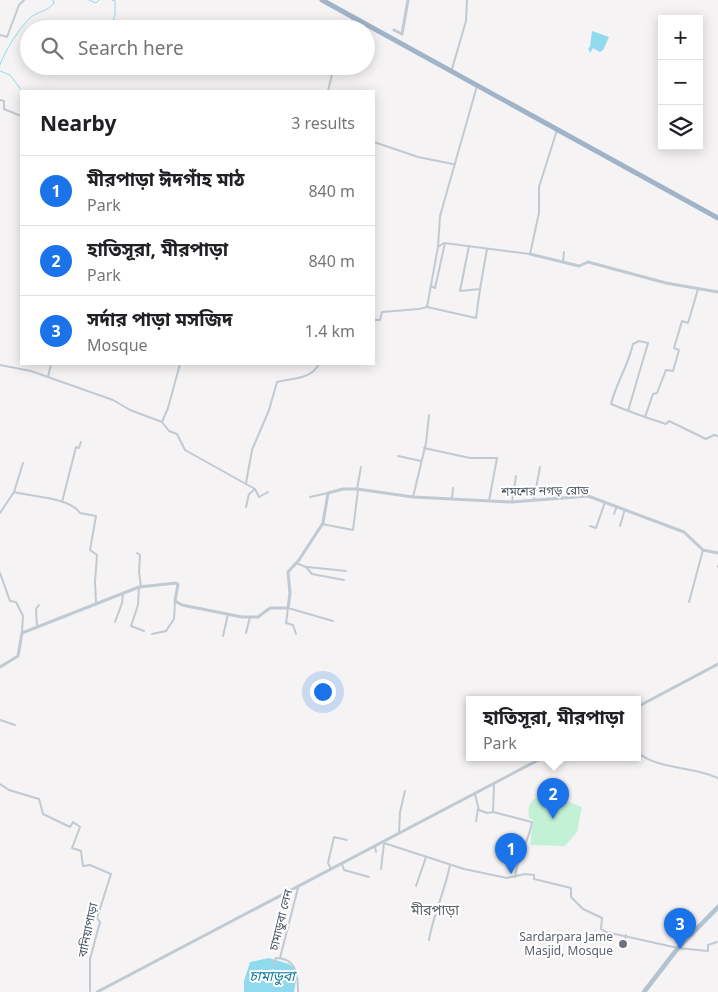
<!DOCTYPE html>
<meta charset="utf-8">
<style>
:root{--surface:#fff;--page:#f6f6f6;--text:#202124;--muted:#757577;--line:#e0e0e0;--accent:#1a73e8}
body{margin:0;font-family:"Noto Sans","Noto Sans Bengali",sans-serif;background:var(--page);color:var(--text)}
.controls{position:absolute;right:15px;top:15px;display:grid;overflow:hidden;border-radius:0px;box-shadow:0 2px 12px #0003}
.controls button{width:45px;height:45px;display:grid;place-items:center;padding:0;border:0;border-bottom:1px solid var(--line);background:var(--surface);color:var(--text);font:25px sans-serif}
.you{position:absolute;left:322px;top:691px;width:18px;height:18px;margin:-12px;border:4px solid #fff;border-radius:50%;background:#1a73e8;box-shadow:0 0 0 8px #1a73e833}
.badge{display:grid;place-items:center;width:32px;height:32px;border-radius:50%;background:var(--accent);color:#fff;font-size:16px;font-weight:700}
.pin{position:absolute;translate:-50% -41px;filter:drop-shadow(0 1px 2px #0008)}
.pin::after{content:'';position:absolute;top:26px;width:18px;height:15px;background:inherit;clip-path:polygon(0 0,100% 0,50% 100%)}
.popup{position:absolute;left:466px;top:696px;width:175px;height:65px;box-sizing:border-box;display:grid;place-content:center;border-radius:0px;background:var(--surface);filter:drop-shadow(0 1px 4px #0005);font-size:16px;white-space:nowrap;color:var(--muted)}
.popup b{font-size:19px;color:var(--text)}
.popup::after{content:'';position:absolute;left:50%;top:100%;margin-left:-10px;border:10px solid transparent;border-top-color:var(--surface)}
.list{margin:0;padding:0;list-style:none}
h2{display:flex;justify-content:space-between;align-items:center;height:65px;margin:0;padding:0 20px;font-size:21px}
h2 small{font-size:16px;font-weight:400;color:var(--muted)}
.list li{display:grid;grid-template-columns:32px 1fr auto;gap:15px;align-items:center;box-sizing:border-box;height:70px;padding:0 20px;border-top:1px solid var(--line)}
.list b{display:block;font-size:19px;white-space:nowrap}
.list p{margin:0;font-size:16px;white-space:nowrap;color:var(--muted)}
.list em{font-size:16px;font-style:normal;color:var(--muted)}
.icon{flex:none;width:28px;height:28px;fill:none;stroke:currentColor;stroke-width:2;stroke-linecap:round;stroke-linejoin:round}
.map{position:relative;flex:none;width:718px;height:992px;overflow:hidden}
.search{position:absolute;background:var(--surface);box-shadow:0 2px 12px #0003;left:20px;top:20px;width:355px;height:55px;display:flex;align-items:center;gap:12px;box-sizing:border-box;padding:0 18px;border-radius:28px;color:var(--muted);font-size:19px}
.panel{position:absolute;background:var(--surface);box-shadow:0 2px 12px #0003;left:20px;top:90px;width:355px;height:275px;border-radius:0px}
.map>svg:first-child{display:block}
.green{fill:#c3f1d5}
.water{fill:#90daee}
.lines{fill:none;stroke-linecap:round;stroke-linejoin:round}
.stream{stroke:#90daee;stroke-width:1}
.minor{stroke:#c1cad2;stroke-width:2}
.tertiary{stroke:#c1cad2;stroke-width:3}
.primary{stroke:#b3c2d1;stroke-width:4.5}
.trunk{stroke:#9fb4c9;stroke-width:5}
.worship-dot{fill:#6b7280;stroke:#fff;stroke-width:2}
.labels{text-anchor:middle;stroke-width:4;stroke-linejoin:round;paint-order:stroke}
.street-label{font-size:12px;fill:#4a5661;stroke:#fff}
.worship-label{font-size:12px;fill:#5b616d;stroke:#fff;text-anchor:end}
.neighbourhood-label{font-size:14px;fill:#5f6368;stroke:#fff}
.water-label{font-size:14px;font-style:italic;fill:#0c7c9b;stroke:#fff}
</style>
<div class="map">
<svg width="718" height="992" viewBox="0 0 718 992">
<rect width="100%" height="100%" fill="#f5f3f3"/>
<path class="green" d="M541 796 556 797 582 807 577 832 565 846 530 845 533 820 529 818C528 807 529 800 541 796Z"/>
<g class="water">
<path d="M592 31 609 37 603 50 600 52 593 48 590 53 588 48 590 47Z"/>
<path d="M269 958 289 964 298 971 294 992H244V981L250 962Z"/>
</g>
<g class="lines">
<g class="stream">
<path d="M89 0 96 3 99 0"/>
<path d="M111 29 115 14V1L112 0"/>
<path d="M0 65C5 50 19 29 30 18 38 11 47 12 54 3L53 0"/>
<path d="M0 71 10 75 22 91"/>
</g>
<g class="minor">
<path d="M350 29 353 17"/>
<path d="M0 35 7 37 19 5 24 0"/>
<path d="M339 66H340"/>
<path d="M452 69 466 21 467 0"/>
<path d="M328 91 334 66"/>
<path d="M0 100 4 101V109L21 116"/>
<path d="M21 125V127"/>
<path d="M374 142 418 157 453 164"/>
<path d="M469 246 460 291 480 289 487 249"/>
<path d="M438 247 440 216 477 86"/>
<path d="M563 262 564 252"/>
<path d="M431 286 435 288 445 243"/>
<path d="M427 307 476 318 480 289"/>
<path d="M374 320H380L382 312 419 309 427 307 438 247 444 243 530 254 539 213V187L557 130"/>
<path d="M0 365 31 371 113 400 130 410 162 422 169 431 177 434 185 450 255 489 249 494 246 507"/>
<path d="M48 377 51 364"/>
<path d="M628 411 648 343 639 341 633 344C628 366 617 381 611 404 630 412 647 418 666 424L669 421 706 439 714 435 718 436"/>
<path d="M645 417 653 394 657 393 666 370 673 371 679 350 674 348 682 321 688 323 698 289"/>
<path d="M162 422 168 408 180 364"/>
<path d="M424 448 470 458H497L489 501"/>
<path d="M398 456 421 461"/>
<path d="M246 483 252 450 269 410 277 382C291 378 311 380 319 364"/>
<path d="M255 489 259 497 268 492"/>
<path d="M357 489 361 467"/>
<path d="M14 492 23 463"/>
<path d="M310 497 328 493"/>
<path d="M413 497 426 443 429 415"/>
<path d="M452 499 453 488"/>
<path d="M534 499 540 467"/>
<path d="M62 502 76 447 79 448 81 442"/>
<path d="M512 502 516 476"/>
<path d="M0 513 14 492C32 497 69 497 80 513L96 516 90 550 97 555 95 582 96 602"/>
<path d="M614 514 617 506"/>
<path d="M322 524 353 530 358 490"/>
<path d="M590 526 596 528 605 502"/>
<path d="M620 526 625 509"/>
<path d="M137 553 140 555 139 572 141 587"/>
<path d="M296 563 306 567 312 574 344 580"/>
<path d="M307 567 346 571"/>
<path d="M718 567V566"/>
<path d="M0 573 10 601 16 602 23 616 22 631"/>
<path d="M139 587 138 605 131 626 144 631"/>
<path d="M689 602 703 550"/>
<path d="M115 622 122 603 123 594"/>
<path d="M37 628 36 609 39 605"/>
<path d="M246 633 250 617"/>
<path d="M152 634 166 631 174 619 175 601"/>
<path d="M296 634 293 625 286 623 288 608 333 621"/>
<path d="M223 636 228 614"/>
<path d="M0 720 15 725"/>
<path d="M637 752C658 770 692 766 718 778"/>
<path d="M0 784 9 790 39 799 43 814 70 827 73 822 80 827 72 848 81 851 83 866 90 865 111 874 97 918 100 922 90 959V992"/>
<path d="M494 784 493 812 532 822C529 841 518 856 515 877"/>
<path d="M475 794 479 810 487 813 494 812"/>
<path d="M476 821 478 809"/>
<path d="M399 833 400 812 405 791"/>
<path d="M375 847 376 852"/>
<path d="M342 864 344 870 369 877"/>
<path d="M331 869 328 863 334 837 347 840"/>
<path d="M381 869 384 843 464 869 507 878 525 874 534 875V879L571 888V897L583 909 602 918 601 929 606 932 678 948 708 951V945L717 942"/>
<path d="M416 886 426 857"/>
<path d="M429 940C433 915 445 891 450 865"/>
<path d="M624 944 626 935"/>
<path d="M280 958 298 888"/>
<path d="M273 965 276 958C297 958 298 976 298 992"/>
</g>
<g class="tertiary">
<path d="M394 30 402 34 408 0"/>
<path d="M530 254 579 266 588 262 666 283 718 292"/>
<path d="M0 667 18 656 22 633 139 587 176 583 178 584 175 601 182 605 242 617H258L270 608H288L290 593 288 572 299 560 323 523 328 493 343 489H357L413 497 512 502 588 496 684 532 703 550 718 553"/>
<path d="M637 707 718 664"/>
<path d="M97 992 542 758"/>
</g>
<path class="primary" d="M644 992 678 948 718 907"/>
<path class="trunk" d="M322 0 718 218"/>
</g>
<circle class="worship-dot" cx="623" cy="944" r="5"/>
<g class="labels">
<g class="street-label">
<text transform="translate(545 491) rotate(-1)" y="4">শমশের নগড় রোড</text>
<text transform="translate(281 920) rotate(-76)" y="4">চামাডুবা লেন</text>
<text transform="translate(88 930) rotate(-78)" y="4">বানিয়াপাড়া</text>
</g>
<g class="worship-label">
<text x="613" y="941">Sardarpara Jame<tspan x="613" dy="14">Masjid, Mosque</tspan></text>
</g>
<g class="neighbourhood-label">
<text x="435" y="915">মীরপাড়া</text>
</g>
<g class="water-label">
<text x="272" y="981">চামাডুবা</text>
</g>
</g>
</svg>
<div class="controls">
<button>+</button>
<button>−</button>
<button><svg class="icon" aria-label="layers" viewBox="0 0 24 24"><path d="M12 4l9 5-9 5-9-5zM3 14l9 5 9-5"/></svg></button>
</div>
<div class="you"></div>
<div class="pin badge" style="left:511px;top:874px">1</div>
<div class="pin badge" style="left:553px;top:819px">2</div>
<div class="popup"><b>হাতিসূরা, মীরপাড়া</b>Park</div>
<div class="pin badge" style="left:680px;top:949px">3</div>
<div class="search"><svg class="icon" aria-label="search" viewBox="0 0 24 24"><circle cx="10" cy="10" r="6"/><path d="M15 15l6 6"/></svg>Search here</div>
<section class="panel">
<h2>Nearby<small>3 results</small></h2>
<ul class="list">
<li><span class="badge">1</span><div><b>মীরপাড়া ঈদগাঁহ মাঠ</b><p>Park</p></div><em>840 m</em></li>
<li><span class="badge">2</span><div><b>হাতিসূরা, মীরপাড়া</b><p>Park</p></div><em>840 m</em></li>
<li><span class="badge">3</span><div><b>সর্দার পাড়া মসজিদ</b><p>Mosque</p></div><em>1.4 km</em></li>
</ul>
</section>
</div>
